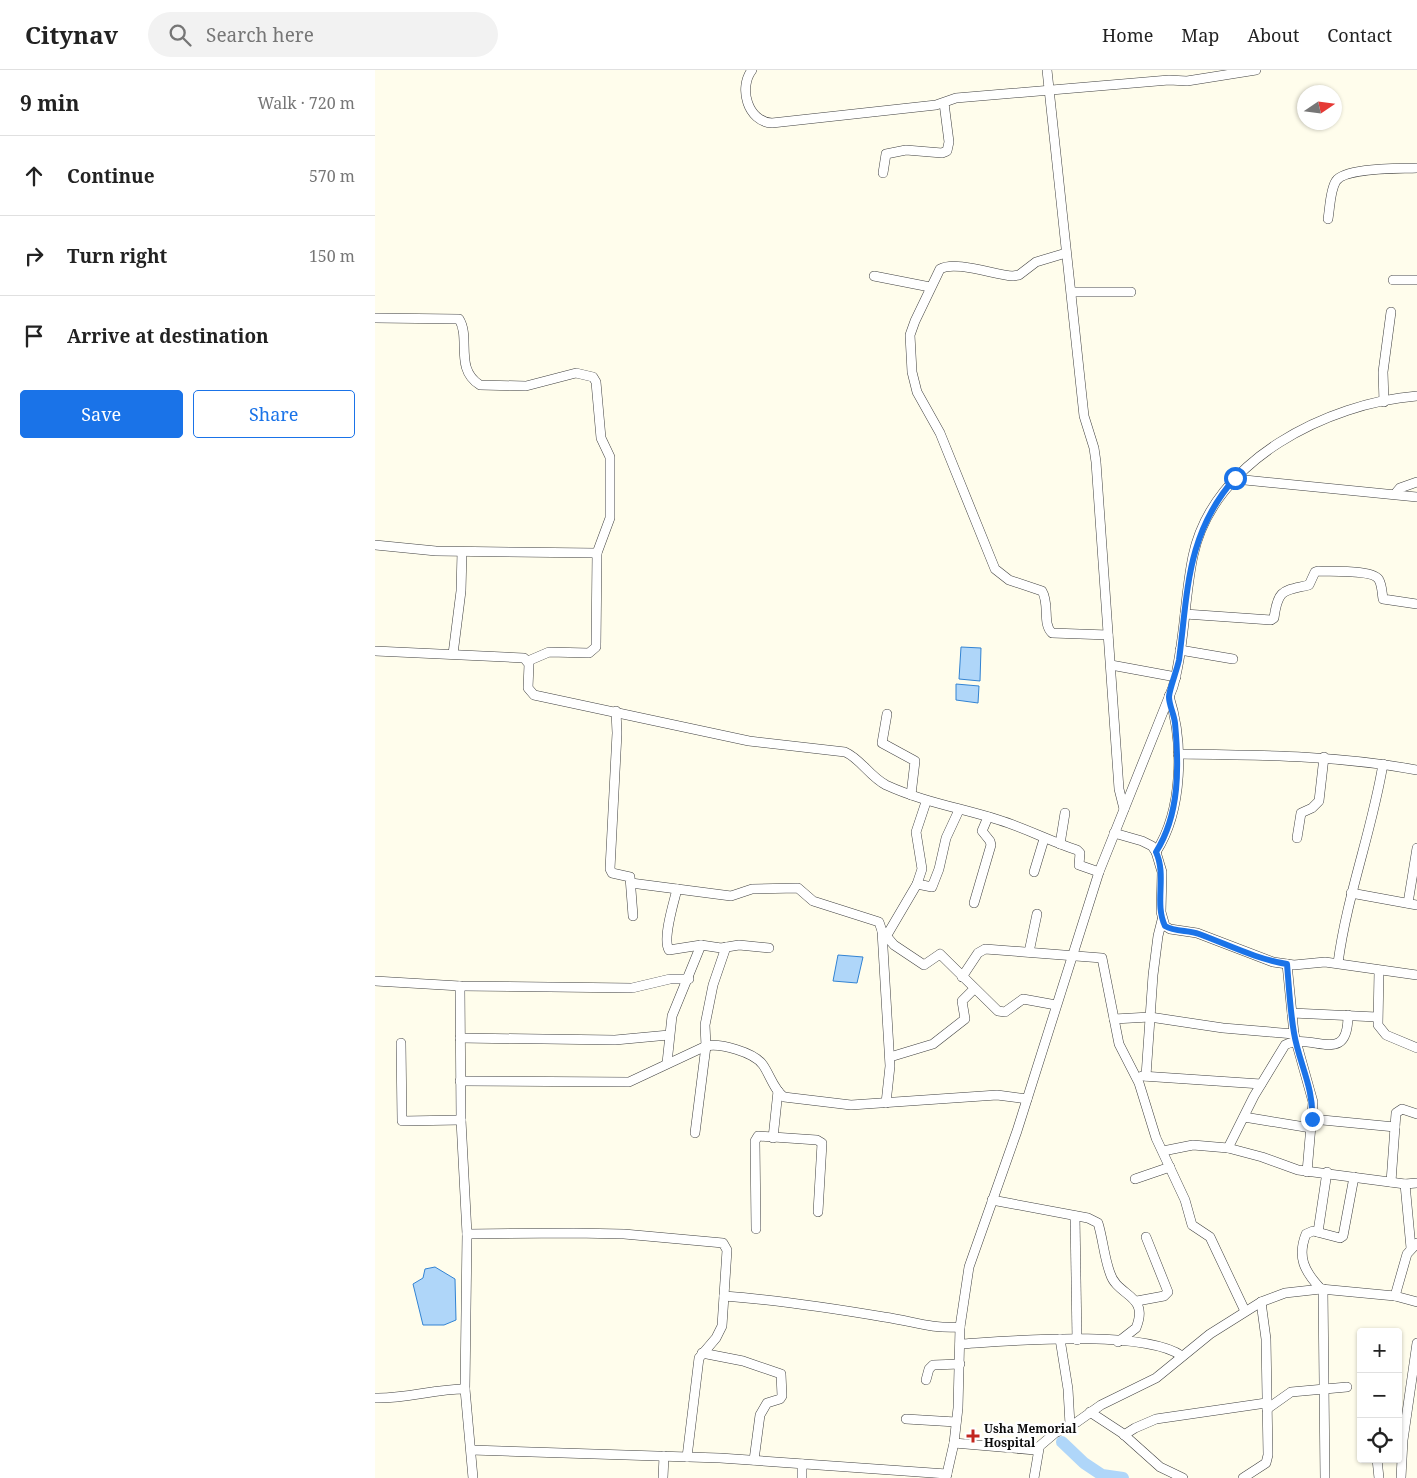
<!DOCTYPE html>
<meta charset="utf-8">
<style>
:root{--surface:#fff;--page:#f2f2f2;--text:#222;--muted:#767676;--line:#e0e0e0;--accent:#1a73e8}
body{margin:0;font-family:"Noto Serif",serif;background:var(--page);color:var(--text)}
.controls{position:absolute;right:15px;bottom:15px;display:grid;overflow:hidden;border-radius:5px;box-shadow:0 1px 4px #0004}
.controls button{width:45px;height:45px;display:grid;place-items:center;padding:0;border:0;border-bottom:1px solid var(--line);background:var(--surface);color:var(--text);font:25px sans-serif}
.compass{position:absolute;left:922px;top:15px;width:45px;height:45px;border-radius:50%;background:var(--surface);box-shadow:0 1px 4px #0004;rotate:77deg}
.stop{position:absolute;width:15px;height:15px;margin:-11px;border:4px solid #1a73e8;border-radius:50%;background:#fff}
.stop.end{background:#1a73e8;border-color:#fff;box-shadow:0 1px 5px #0008}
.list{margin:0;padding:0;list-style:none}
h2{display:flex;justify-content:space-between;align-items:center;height:65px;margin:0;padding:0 20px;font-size:21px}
h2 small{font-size:16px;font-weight:400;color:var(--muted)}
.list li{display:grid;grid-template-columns:32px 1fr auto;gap:15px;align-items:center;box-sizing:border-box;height:80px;padding:0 20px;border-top:1px solid var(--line)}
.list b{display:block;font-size:19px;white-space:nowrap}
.list em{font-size:16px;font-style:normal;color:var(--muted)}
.actions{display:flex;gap:10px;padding:15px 20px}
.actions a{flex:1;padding:11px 0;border:1px solid var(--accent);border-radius:5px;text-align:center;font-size:18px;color:var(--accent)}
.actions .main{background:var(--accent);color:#fff}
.icon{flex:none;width:28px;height:28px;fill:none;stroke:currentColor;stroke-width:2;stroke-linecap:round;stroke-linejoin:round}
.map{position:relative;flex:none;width:1042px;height:1408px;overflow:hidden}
header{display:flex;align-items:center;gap:30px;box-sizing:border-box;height:70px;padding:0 25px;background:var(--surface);border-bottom:1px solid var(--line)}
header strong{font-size:24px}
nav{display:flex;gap:28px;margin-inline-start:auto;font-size:18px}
.search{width:350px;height:45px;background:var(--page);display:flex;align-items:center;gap:12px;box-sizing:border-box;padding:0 18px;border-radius:28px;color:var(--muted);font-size:19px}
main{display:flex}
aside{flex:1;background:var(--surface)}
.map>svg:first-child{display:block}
.water{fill:#afd6f9;stroke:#3283d3}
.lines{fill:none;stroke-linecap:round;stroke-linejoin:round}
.river{stroke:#afd6f9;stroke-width:12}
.minor-casing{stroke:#404040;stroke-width:10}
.minor{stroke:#fff;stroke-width:9}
.route{stroke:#1a73e8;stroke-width:6}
.poi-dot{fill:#c3271f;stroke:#fff;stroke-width:2}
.labels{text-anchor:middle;stroke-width:5;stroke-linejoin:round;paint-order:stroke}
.poi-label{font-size:12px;font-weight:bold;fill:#0d0d0d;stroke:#fff;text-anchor:start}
</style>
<header>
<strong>Citynav</strong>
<div class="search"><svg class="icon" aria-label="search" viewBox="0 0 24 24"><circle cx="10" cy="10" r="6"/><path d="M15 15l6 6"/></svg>Search here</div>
<nav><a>Home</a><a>Map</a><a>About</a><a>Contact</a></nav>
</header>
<main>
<aside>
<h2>9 min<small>Walk · 720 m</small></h2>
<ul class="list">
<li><svg class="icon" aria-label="ahead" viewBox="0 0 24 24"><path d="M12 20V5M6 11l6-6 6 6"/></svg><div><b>Continue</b></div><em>570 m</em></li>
<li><svg class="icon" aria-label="right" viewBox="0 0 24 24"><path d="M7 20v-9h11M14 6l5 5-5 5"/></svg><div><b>Turn right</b></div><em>150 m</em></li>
<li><svg class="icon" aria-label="arrive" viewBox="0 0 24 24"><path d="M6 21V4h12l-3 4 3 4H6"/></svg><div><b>Arrive at destination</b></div></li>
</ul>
<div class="actions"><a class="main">Save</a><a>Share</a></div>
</aside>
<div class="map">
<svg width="1042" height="1408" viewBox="0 0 1042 1408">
<rect width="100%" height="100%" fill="#fffdec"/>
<g class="water">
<path d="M586 577 606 578 605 611 584 609Z"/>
<path d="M581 614 604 616 603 633 581 630Z"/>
<path d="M463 885 488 887 482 913 458 911Z"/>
<path d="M60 1197 80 1209 81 1250 69 1255H48L38 1214 48 1208 50 1199Z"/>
</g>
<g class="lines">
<path class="river" d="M687 1372 709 1393 727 1405 748 1408"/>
<g class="minor-casing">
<g id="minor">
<path d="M377 0C363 18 373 52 397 53L561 35 581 28 794 10 812 11 881 0"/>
<path d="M672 0 709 346 719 378 721 392 744 719 749 739"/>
<path d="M508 103 511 84 531 80 567 83 572 81 574 72 569 33"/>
<path d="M953 149C955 138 955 120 961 111 971 97 1026 99 1042 98"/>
<path d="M691 183 661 192 644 205 638 206C620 205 580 190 565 199L540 251 535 265 537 302 542 322 565 363 620 499 634 510 667 521C675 534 667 554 677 563L733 565"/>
<path d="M499 206 555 217"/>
<path d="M1018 210H1042"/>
<path d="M697 222H756"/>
<path d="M0 248 84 249C96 268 79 299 105 315L151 316 201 303 218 307 221 312 226 368 235 387V448L222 483 221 577 214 583 174 582 153 591"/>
<path d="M1009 332 1008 302 1016 242"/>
<path d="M860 409 1042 427"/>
<path d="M1020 424 1025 418 1042 412"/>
<path d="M0 475 61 481 222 483"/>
<path d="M810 544 896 550 899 548C903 518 909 521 934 515L940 502 943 501C954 502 999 499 1004 510 1007 515 1007 523 1008 529L1042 534"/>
<path d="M805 580 858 589"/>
<path d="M0 581 149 588 154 594 153 618 159 625 374 671 470 682C486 689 494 706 511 715 548 732 586 738 624 750 650 758 675 771 702 780L705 783 704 795 724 802"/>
<path d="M78 584 86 521 87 482"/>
<path d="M736 595 801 607"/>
<path d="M241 641 242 663 235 799 237 803 255 807 258 846"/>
<path d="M512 644 507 673 540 691 536 725"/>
<path d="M803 684C883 685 963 685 1042 700"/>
<path d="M739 763 767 771 777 776 781 782 787 802 786 842 790 856 795 859 822 863 898 892 919 895 950 892 1042 905"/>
<path d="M922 768 926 743 937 738 944 731 949 687"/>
<path d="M685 774 690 743"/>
<path d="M781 782C808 740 809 673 794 626"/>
<path d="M659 802 669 769"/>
<path d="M256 813 356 826 377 819 423 818 438 831 504 852 507 861 515 996 511 1033"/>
<path d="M542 814 557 817 564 799 571 768 584 740"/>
<path d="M302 819C299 832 287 869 294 880L326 875 346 878 364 875 394 878"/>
<path d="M976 823 1042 835"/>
<path d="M599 833 616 775 615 771 607 761 613 747"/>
<path d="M1033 833 1042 778"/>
<path d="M507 861 519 875 549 895 565 884 623 941 630 942 648 929 681 935"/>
<path d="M512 865 542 814 547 799 541 762 551 732"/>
<path d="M654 882 662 844"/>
<path d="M963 893C972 825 997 761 1008 694"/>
<path d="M912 894 919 964 938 1032 932 1102"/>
<path d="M1004 901 1003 955 1011 965 1042 978"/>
<path d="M587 907 603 883 610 879 727 888 744 974 764 1013 781 1068 810 1130 817 1155 835 1167 870 1241"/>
<path d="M0 911 85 916 257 918 295 909H314"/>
<path d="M85 916 86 1050 92 1164 90 1319 98 1408"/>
<path d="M917 943 1002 947"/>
<path d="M739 949 775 947 848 958 919 964"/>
<path d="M85 968 240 970 294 965"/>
<path d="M26 973 27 1051 86 1050"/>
<path d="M515 987 558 974 590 949 587 931 599 919"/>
<path d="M292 993 297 946 326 875"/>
<path d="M767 1006 886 1014"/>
<path d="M771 1006 778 905 783 866 787 850"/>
<path d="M85 1011 254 1012 331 976C345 973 379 982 388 995 395 1005 399 1020 409 1027L476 1035 622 1025 652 1029"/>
<path d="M869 1047 936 1058"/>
<path d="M937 1049 1020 1057"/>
<path d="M320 1063 331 976 330 955 338 915 351 877"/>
<path d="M398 1068 403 1021"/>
<path d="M853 1078 879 1026 910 975C937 961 973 998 973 945"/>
<path d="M788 1081 818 1075 853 1078 887 1087 923 1100 1030 1114 1042 1113"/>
<path d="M760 1109 795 1097"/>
<path d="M1016 1112 1021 1043 1027 1039 1042 1044"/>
<path d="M1030 1114 1036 1178"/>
<path d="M617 1130 713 1148 723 1153C728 1169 729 1187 735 1203 742 1227 775 1224 761 1258L743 1272"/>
<path d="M700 1146 702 1270"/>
<path d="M381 1159 380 1071 383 1066 442 1070 447 1073 443 1142"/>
<path d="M943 1162 952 1102"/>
<path d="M92 1164 199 1163 249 1164 348 1173 352 1180 347 1256 341 1268 324 1288 312 1387"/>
<path d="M946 1219C929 1201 922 1187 931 1164L938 1161 965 1168 968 1166 979 1107"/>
<path d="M948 1219 950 1408"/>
<path d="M349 1226C403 1230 456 1238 509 1247 538 1251 555 1259 585 1257"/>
<path d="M1020 1226 1032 1184 1042 1173"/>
<path d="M762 1231 789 1226 793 1222 771 1167"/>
<path d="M685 1269 693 1319 695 1355"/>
<path d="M585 1274C635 1271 768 1259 807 1286"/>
<path d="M327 1283 368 1291 406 1304 407 1326 405 1329 392 1333 385 1345 379 1390"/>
<path d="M551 1310 554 1299 558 1295 585 1294"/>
<path d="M0 1328C31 1329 59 1319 90 1319"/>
<path d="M892 1339 916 1322 972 1317"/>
<path d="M715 1342 747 1363 785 1397 808 1408"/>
<path d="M531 1349 581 1352"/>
<path d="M749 1365 760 1358 781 1349 891 1333"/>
<path d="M579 1373 660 1380 680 1363 702 1352 726 1335 781 1308 835 1264 886 1232 910 1223 946 1219 1020 1226 1042 1232"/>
<path d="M96 1380 345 1388 572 1404"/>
<path d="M1002 1389 1004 1408"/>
<path d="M288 1408 289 1386"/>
<path d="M427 1408V1394"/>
<path d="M571 1408 579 1373 583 1338 585 1257 594 1197 642 1061 724 802 798 617C810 574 809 529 818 486 838 390 953 333 1042 326"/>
<path d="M659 1408 664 1379"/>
<path d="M868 1408 891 1393 893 1385 891 1269 886 1232"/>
<path d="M1026 1408 1028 1370 1042 1273"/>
</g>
</g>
<use href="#minor" class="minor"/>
</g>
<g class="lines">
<path class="route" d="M860 408C811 464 813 521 804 590 802 600 794 620 794 627 794 635 799 644 800 653 804 696 805 744 781 782 792 806 779 833 790 856 800 862 813 860 824 864 854 875 881 889 912 894 914 917 915 940 919 963 924 993 939 1018 937 1049"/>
</g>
<path class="poi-dot" d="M595.5 1358.5h5v5h5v5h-5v5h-5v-5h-5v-5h5z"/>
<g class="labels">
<g class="poi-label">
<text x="609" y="1363">Usha Memorial<tspan x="609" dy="14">Hospital</tspan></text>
</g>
</g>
</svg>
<div class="controls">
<button>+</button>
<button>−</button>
<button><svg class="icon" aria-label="locate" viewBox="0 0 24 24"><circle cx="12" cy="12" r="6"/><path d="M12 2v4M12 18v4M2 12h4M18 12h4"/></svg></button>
</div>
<svg class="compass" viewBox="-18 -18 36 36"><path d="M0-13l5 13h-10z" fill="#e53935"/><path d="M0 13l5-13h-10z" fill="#767676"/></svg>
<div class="stop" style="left:860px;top:408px"></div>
<div class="stop end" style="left:937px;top:1049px"></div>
</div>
</main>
